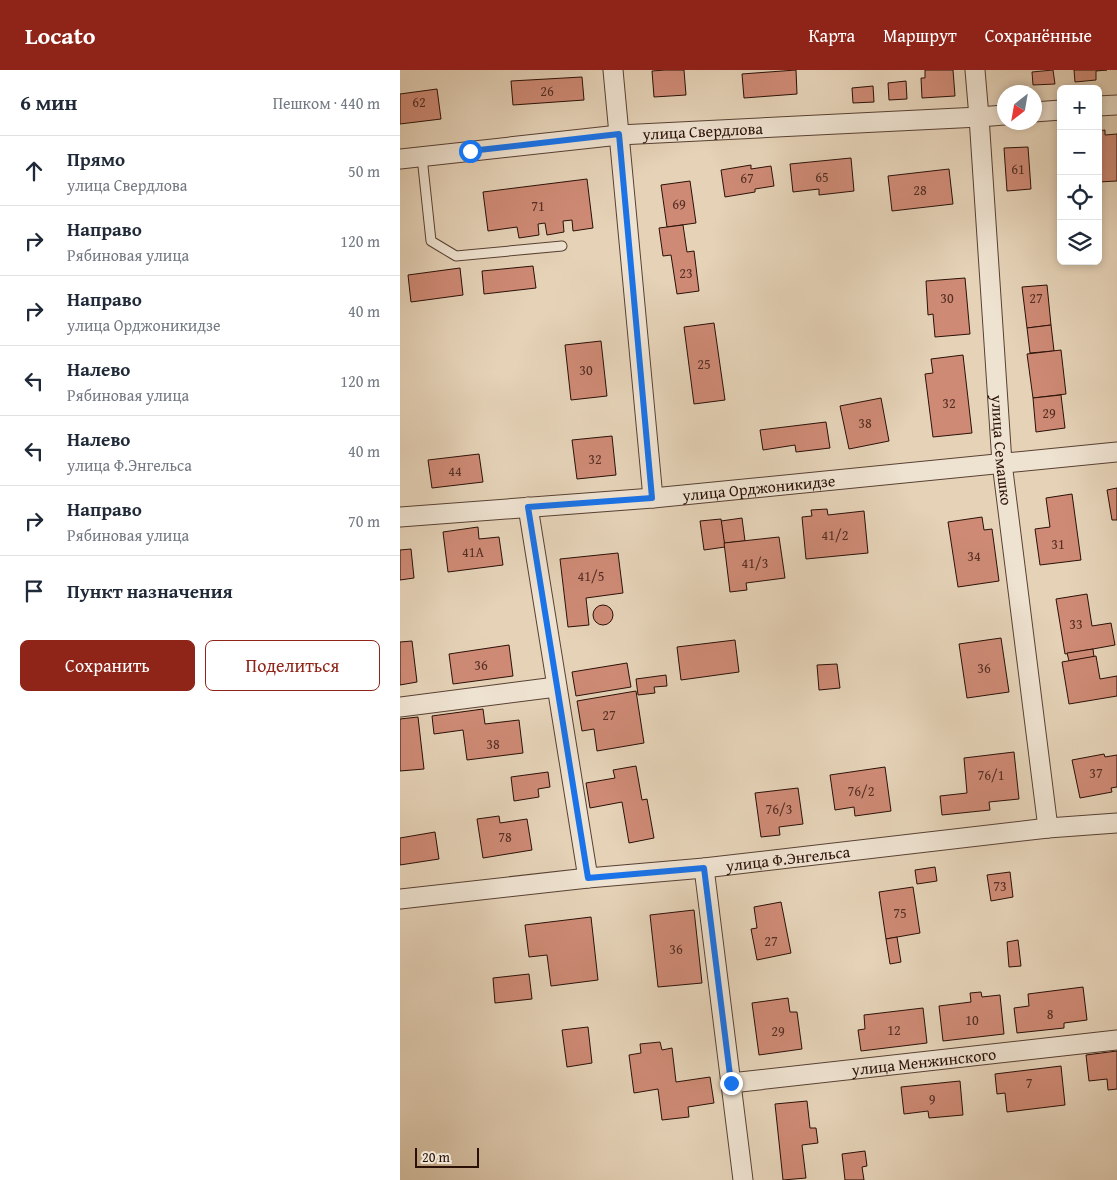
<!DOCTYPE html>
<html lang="ru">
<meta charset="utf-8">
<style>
:root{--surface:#fff;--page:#f6f6f7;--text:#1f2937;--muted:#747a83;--line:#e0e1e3;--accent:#8f2418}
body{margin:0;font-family:"Gentium Book Plus",serif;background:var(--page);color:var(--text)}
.controls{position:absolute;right:15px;top:15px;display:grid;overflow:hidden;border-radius:8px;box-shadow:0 2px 8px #0003}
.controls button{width:45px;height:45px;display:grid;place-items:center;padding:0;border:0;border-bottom:1px solid var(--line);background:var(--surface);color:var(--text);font:25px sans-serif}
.compass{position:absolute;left:597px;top:15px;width:45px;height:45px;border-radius:50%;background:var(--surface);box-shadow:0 2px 8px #0003;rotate:211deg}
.scale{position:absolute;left:15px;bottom:12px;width:64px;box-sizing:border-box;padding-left:5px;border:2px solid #2a1007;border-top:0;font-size:14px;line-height:18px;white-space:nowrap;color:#2a1007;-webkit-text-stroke:4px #eee2d0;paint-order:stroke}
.stop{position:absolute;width:15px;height:15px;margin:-11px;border:4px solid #1a73e8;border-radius:50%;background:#fff}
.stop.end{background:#1a73e8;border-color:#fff;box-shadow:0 1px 5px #0008}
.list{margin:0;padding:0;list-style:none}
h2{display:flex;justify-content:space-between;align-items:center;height:65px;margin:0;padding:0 20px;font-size:21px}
h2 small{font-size:16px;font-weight:400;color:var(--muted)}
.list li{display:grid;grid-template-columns:32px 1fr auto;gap:15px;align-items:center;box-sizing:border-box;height:70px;padding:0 20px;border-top:1px solid var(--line)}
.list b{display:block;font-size:19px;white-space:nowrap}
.list p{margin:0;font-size:16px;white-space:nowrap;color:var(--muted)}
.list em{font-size:16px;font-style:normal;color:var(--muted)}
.actions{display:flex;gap:10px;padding:15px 20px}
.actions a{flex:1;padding:11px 0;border:1px solid var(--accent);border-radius:8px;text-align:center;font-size:18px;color:var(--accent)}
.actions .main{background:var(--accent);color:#fff}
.icon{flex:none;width:28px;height:28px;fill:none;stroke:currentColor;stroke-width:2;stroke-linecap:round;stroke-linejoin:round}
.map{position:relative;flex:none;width:717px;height:1110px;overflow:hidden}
header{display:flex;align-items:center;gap:30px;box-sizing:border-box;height:70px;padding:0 25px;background:var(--accent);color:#fff}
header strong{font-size:24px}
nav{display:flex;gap:28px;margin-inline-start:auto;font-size:18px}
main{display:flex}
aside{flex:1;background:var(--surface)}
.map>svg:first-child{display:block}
.building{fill:#ce8a75;stroke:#2a1007}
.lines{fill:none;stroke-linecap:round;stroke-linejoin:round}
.service-casing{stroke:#594033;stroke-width:11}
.minor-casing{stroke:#594033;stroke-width:21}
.service{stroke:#eee2d0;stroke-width:9}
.minor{stroke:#eee2d0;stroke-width:19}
.route{stroke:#1a73e8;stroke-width:6}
.labels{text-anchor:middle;stroke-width:4.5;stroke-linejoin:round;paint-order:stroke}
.number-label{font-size:14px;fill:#532e22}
.street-label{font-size:16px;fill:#2a1007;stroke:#eee2d0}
</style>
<header>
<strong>Locato</strong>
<nav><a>Карта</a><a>Маршрут</a><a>Сохранённые</a></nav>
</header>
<main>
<aside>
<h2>6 мин<small>Пешком · 440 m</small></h2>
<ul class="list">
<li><svg class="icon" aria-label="ahead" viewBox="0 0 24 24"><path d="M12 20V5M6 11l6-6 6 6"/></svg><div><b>Прямо</b><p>улица Свердлова</p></div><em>50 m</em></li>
<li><svg class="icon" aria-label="right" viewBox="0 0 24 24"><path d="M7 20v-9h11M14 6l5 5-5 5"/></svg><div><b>Направо</b><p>Рябиновая улица</p></div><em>120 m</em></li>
<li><svg class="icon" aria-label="right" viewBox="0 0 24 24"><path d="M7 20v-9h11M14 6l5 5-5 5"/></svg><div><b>Направо</b><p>улица Орджоникидзе</p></div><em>40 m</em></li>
<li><svg class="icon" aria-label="left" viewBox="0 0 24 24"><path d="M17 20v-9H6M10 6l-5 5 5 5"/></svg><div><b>Налево</b><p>Рябиновая улица</p></div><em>120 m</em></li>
<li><svg class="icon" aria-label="left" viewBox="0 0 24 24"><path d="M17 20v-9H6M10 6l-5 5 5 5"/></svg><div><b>Налево</b><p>улица Ф.Энгельса</p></div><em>40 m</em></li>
<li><svg class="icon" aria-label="right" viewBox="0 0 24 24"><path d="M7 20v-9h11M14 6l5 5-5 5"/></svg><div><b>Направо</b><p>Рябиновая улица</p></div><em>70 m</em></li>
<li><svg class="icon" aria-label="arrive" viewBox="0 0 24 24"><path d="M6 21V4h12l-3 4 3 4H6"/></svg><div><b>Пункт назначения</b></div></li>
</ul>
<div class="actions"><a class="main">Сохранить</a><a>Поделиться</a></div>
</aside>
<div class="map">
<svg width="717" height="1110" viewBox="0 0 717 1110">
<rect width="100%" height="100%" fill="#e5d2b7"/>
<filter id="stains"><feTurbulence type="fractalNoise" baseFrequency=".004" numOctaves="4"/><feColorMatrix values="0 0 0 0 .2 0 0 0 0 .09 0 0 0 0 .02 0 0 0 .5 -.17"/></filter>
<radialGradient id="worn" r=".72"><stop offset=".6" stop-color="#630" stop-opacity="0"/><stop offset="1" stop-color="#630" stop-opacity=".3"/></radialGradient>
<g class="building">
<path d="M265 0H284L286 25 254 27 252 1Z"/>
<path d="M396 0 397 24 344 28 342 4Z"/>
<path d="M525 0H553L555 26 522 28 521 8H525Z"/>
<path d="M653 0 655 14 633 15 632 2Z"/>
<path d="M674 0H707L696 1V10L675 12Z"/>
<path d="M182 7 184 30 113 35 111 11Z"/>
<path d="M506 11 507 29 489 30 488 13Z"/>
<path d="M473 16 474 32 453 33 452 18Z"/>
<path d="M37 19 41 49 0 54V24Z"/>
<path d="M705 60V65L717 64V111L698 112V61Z"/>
<path d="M628 77 631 119 607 121 604 78Z"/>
<path d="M451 88 454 121 419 125V119L393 122 390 94Z"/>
<path d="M351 95V99L371 96 374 116 355 119V122L325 127 321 100Z"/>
<path d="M549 99 553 134 492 141 488 106Z"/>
<path d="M187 109 193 158 173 161 172 150 163 151 164 162 147 165 145 153 138 154 139 165 119 168 117 157 88 161 83 122Z"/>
<path d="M290 111 296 153 267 157 261 115Z"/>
<path d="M283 155 287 182 294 181 299 221 277 224 271 185 263 186 259 158Z"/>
<path d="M133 196 136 218 84 224 82 201Z"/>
<path d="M60 198 63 225 11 232 8 205Z"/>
<path d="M565 208 570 264 535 267 533 244 528 245 526 211Z"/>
<path d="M647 215 651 255 627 258 622 217Z"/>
<path d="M314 253 325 330 294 334 284 257Z"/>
<path d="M651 255 654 281 630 283 627 258Z"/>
<path d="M201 271 207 326 171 330 165 275Z"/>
<path d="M661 280 666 324 633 328 627 284Z"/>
<path d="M563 285 572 363 533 367 525 304 533 303 531 289Z"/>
<path d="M661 325 665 358 636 362 633 328Z"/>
<path d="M481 328 489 371 449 379 440 336Z"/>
<path d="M426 352 430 378 396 382 395 375 363 380 360 360Z"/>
<path d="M212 366 216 405 177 409 172 370Z"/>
<path d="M79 384 83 412 32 418 28 390Z"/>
<path d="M717 418V450H712L707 420Z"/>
<path d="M672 424 681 490 640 495 635 459 650 457 646 428Z"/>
<path d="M427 439 428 445 464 441 468 483 406 489 402 447 412 446 411 440Z"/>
<path d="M582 447 584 460 592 459 599 511 558 517 548 452Z"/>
<path d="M342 448 345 471 324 473 321 451Z"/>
<path d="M321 449 325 477 304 480 300 451Z"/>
<path d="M78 457 79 469 99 467 103 495 48 502 43 462Z"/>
<path d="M379 467 385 508 346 513 347 520 330 522 324 473Z"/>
<path d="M11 479 14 508 0 510V480Z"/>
<path d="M218 483 223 523 186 528 189 555 168 557 160 489Z"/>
<path d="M687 524 692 556 711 553 715 575 665 584 656 529Z"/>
<circle cx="203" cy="545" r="10"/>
<path d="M601 568 609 622 567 628 559 574Z"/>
<path d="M335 570 339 602 281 610 277 577Z"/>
<path d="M12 571 17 612 0 615V572Z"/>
<path d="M109 575 113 606 53 614 49 584Z"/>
<path d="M693 579 694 587 669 591 667 583Z"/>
<path d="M696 586 700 609 717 606V626L669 634 662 592Z"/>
<path d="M227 593 231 617 176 626 172 602Z"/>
<path d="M437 594 440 618 419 620 417 595Z"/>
<path d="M266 605 267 616 254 617 255 623 238 625 236 609Z"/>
<path d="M236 621 244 673 197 681 194 659 182 661 177 631Z"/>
<path d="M83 639 85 654 119 650 123 683 67 690 63 660 34 664 32 646Z"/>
<path d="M18 647 24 699 0 701V649Z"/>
<path d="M614 682 619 729 589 732 590 740 542 745 540 726 567 723 564 688Z"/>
<path d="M704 684 705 687 717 685V717L711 718 712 722 680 728 672 690Z"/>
<path d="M236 696 242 730 247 729 254 768 229 773 222 732 190 738 186 713 215 708 213 700Z"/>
<path d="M485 697 491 741 455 746 454 737 435 740 430 705Z"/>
<path d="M148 702 150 717 138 719 139 727 114 731 111 707Z"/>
<path d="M398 718 403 754 379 757 380 765 361 767 355 723Z"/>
<path d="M99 746 100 753 127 749 132 780 83 788 77 749Z"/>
<path d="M35 762 39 789 0 795V768Z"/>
<path d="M535 797 537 811 517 814 515 800Z"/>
<path d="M610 802 613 827 591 831 587 805Z"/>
<path d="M513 817 520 863 486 869 479 822Z"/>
<path d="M381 832 391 883 357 890 351 859 357 858 354 837Z"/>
<path d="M294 840 302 913 258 917 250 845Z"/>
<path d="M191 847 198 910 151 916 147 885 129 887 125 855Z"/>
<path d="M497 867 501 892 490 894 486 869Z"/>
<path d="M618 870 621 896 609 897 607 872Z"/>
<path d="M129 904 132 929 95 933 93 908Z"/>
<path d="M683 917 687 950 664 953V958L617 963 614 938 629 936 628 924Z"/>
<path d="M581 922 582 927 600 925 604 964 543 971 539 936 571 932 570 923Z"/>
<path d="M388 928 390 942H397L402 979 359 985 352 933Z"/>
<path d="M523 938 527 973 461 981 458 960 465 959 464 945Z"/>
<path d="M188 957 192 993 167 997 162 960Z"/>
<path d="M260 972 262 980 272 978 276 1012 310 1007 314 1033 288 1037 289 1047 262 1050 258 1019 234 1023 229 985 241 983 240 974Z"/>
<path d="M717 981V1019L708 1020 707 1009 689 1011 686 985Z"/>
<path d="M661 996 665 1035 607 1042 605 1023 597 1024 595 1004Z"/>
<path d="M560 1011 563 1045 529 1048 528 1041 504 1044 501 1017Z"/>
<path d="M407 1031 410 1058H416L418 1073 402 1075 406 1108 383 1110 375 1034Z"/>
<path d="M465 1081 467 1096 462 1097 464 1110H445L442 1084Z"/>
</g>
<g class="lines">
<g class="service-casing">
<path id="service" d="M22 87 31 171 56 186 162 176"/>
</g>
<g class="minor-casing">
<g id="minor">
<path d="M213 0 253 428"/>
<path id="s1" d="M575 0 579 47 602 393 648 758"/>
<path d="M698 36 717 35"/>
<path d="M634 42 661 40"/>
<path id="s2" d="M0 89 219 65 579 47 604 45"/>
<path d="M128 437 188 808"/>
<path id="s3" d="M0 447 253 428 717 382"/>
<path d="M0 637 156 617"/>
<path d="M304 798 343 1110"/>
<path id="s4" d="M0 829 188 808 304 798 648 758 717 753"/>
<path id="s5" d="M331 1013 717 970"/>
</g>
</g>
<use href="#service" class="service"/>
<use href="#minor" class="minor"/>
</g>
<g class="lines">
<path class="route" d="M70 81 219 64 252 428 128 437 188 808 304 798 331 1013"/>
</g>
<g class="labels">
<g class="number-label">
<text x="147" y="26">26</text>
<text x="19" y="37">62</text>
<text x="618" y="104">61</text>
<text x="422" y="112">65</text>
<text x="347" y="113">67</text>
<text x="520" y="125">28</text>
<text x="279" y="139">69</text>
<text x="138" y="141">71</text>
<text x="286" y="208">23</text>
<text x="547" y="233">30</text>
<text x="636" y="233">27</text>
<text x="304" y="299">25</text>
<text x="186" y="305">30</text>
<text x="549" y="338">32</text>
<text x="649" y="348">29</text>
<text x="465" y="358">38</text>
<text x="195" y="394">32</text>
<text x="55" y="406">44</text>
<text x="435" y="470">41/2</text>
<text x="658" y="479">31</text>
<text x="73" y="487">41А</text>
<text x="574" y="491">34</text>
<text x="355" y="498">41/3</text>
<text x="191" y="511">41/5</text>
<text x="676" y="559">33</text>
<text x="81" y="600">36</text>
<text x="584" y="603">36</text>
<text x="209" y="650">27</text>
<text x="93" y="679">38</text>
<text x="696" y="708">37</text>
<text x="591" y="710">76/1</text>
<text x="461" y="726">76/2</text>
<text x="379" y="744">76/3</text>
<text x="105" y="772">78</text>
<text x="600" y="821">73</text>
<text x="500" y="848">75</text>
<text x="371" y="876">27</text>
<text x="276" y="884">36</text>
<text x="650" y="949">8</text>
<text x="572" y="955">10</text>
<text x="494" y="965">12</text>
<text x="378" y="966">29</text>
<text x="629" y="1018">7</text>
<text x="532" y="1034">9</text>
</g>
<g class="street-label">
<text dy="6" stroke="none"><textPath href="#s2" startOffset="304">улица Свердлова</textPath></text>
<text dy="6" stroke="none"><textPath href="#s1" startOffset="381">улица Семашко</textPath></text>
<text dy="6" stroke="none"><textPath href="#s3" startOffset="360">улица Орджоникидзе</textPath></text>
<text dy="6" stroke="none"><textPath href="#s4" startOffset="390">улица Ф.Энгельса</textPath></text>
<text dy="6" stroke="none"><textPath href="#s5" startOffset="194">улица Менжинского</textPath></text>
</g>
</g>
<rect width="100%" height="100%" filter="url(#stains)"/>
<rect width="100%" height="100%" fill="url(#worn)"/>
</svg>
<div class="controls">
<button>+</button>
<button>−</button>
<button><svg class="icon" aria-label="locate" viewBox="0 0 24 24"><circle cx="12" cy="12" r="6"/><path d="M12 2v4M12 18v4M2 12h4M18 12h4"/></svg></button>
<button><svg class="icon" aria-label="layers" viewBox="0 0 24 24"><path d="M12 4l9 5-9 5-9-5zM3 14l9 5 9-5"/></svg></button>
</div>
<svg class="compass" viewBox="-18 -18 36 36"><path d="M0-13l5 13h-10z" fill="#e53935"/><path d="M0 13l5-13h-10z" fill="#747a83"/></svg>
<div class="scale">20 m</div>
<div class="stop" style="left:70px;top:81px"></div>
<div class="stop end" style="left:331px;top:1013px"></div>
</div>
</main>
